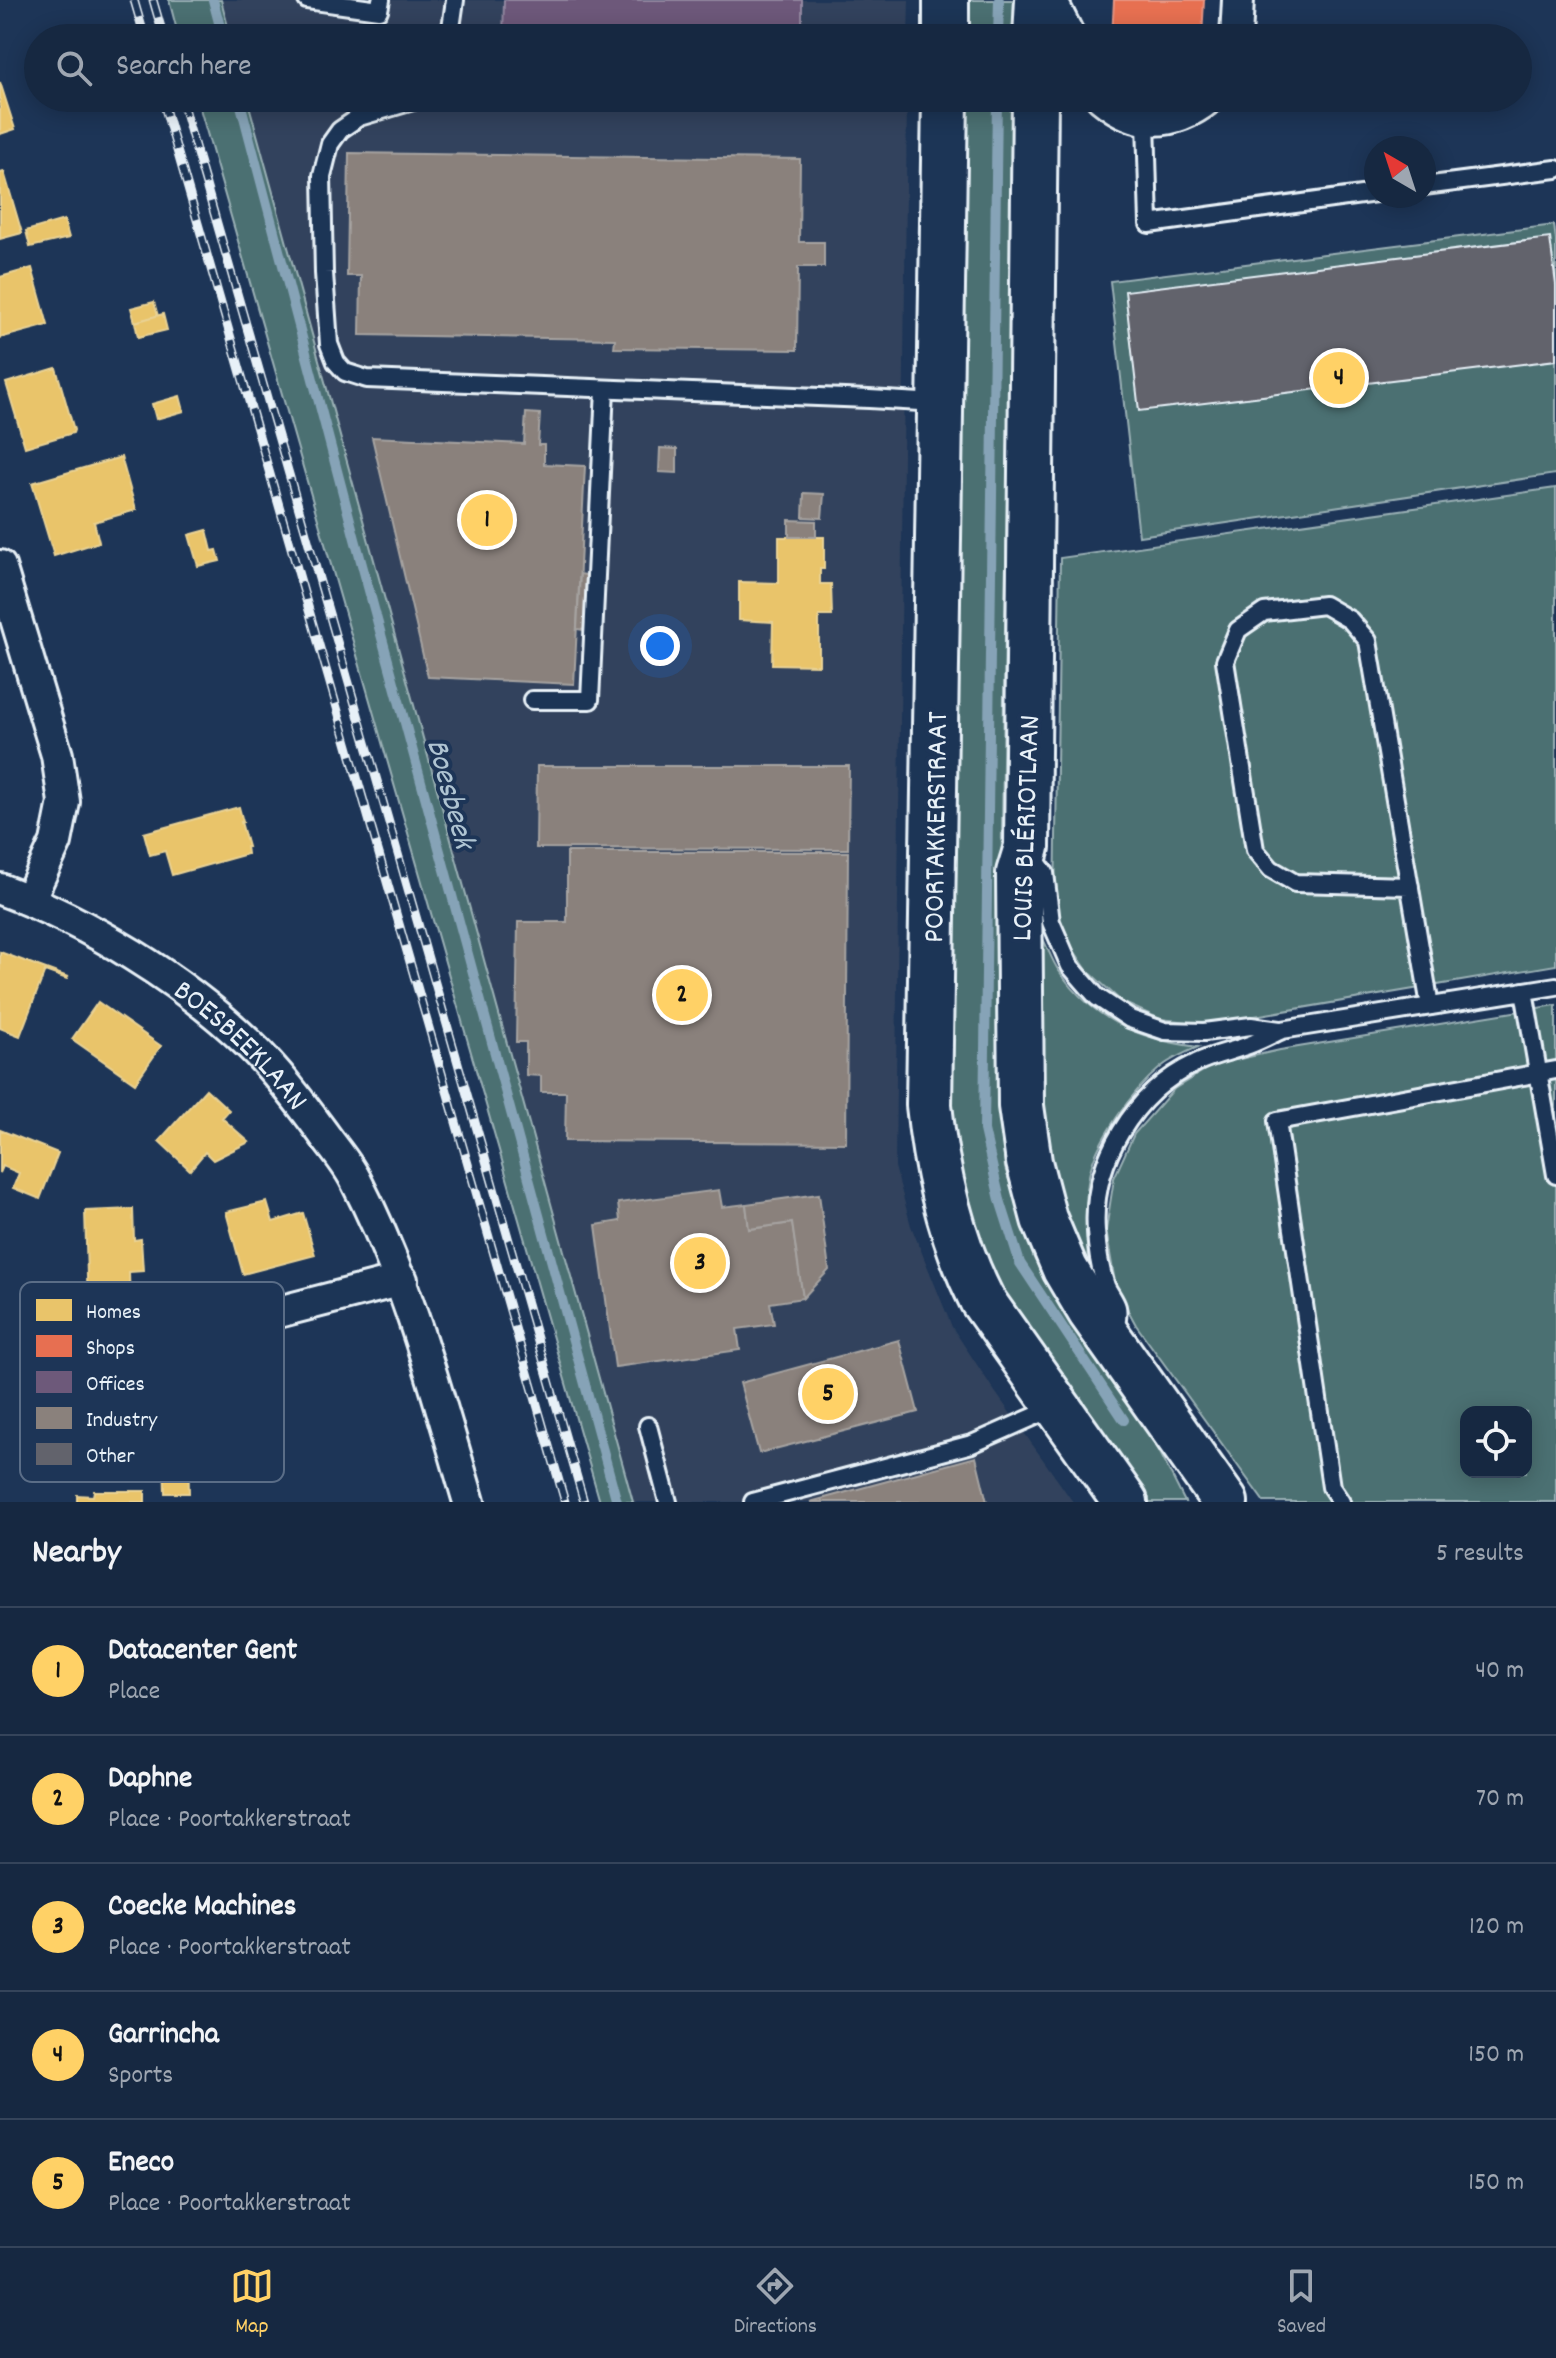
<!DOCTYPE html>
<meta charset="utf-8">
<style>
:root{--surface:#162841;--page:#23344c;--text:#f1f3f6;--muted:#9ea6b1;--line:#35445a;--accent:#ffd166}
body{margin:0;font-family:Dekko,sans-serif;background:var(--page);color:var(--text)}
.controls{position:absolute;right:24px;bottom:24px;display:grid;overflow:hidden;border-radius:16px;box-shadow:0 4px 20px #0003}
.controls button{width:72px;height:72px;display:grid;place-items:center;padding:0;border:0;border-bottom:2px solid var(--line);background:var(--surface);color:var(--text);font:40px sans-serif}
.compass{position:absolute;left:1364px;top:136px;width:72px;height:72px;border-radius:50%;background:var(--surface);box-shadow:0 4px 20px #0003;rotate:321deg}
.you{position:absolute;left:660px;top:646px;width:28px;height:28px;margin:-20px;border:6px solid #fff;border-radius:50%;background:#1a73e8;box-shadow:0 0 0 12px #1a73e833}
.badge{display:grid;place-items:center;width:52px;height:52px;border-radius:50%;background:var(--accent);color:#111;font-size:26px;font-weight:700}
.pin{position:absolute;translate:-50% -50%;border:4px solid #fff;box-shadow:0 2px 8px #0006}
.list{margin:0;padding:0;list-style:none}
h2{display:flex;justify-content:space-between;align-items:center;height:104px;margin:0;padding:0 32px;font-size:34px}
h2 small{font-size:26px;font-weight:400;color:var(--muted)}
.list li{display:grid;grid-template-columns:52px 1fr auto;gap:24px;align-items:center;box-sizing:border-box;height:128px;padding:0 32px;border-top:2px solid var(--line)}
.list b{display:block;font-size:30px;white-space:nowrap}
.list p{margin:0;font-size:26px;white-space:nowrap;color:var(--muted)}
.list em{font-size:26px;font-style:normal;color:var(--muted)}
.icon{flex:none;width:44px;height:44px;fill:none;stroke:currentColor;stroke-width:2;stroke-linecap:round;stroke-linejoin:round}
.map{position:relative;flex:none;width:1556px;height:1502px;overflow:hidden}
.search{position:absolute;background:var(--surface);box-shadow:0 4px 20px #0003;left:24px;right:24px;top:24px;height:88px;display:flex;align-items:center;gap:20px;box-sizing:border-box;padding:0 28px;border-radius:44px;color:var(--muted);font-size:30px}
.sheet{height:744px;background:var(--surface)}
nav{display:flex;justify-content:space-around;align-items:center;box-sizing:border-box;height:112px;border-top:2px solid var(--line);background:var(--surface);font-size:22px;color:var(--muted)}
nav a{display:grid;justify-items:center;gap:4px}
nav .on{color:var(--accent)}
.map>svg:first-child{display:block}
.built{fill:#32435d}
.green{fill:#4c7072;stroke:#9ab0b5;stroke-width:2;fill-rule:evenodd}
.homes{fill:#e9c46a;stroke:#e9d295;stroke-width:2}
.shops{fill:#e76f51;stroke:#e79683;stroke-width:2}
.offices{fill:#6d597a;stroke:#9287a0;stroke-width:2}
.industry{fill:#8a817c;stroke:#a6a3a1;stroke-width:2}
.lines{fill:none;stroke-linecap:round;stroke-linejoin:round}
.stream{stroke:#86a3b7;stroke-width:10}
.building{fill:#62636c;stroke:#e8f1f8;stroke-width:2}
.lane-casing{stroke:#e8f1f8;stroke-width:22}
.street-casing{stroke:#e8f1f8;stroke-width:36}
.secondary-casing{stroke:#e8f1f8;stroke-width:50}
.lane{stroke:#1d3557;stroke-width:16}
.street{stroke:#1d3557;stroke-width:30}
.secondary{stroke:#1d3557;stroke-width:44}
.rail-casing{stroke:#e8f1f8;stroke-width:9}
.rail{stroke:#1d3557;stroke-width:6;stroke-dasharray:18;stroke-linecap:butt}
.labels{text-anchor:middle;stroke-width:8;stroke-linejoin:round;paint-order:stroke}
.street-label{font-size:30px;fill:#e8f1f8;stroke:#1d3557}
.water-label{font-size:32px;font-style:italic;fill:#afc4d2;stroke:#1d3557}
.key{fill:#1d3557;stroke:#5a6d87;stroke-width:2}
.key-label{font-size:22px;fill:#e8f1f8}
</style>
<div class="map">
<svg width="1556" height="1502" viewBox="0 0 1556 1502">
<rect width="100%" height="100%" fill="#1d3557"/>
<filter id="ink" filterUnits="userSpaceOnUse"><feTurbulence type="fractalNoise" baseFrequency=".0125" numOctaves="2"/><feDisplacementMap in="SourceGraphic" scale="16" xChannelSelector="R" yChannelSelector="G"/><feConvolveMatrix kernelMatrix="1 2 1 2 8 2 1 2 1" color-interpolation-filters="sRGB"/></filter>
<g filter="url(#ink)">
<g class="built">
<path d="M221 0H909L908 38H231Z"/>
<path d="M247 98H907L895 1167 911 1226 952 1327 991 1386 1073 1502H633Z"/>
</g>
<g class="green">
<path d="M169 0H221L231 38H179Z"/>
<path d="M957 0H1014L1013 38H957Z"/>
<path d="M197 98H247L633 1502H600Z"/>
<path d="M956 98H1013L998 1093 1005 1168 1034 1258 1049 1287 1150 1433 1185 1502H1141L983 1273 949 1166Z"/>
<path d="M1554 225 1556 240V474L1139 536 1110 281Z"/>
<path d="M1556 488V965L1207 1024 1160 1019 1122 1002 1087 970 1065 937 1055 907 1060 558Z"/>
<path d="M1036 936 1042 937C1048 948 1052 961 1059 971 1094 1021 1139 1039 1198 1047 1185 1053 1170 1059 1160 1068 1133 1090 1095 1142 1089 1176 1084 1206 1086 1234 1088 1263L1082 1265 1057 1205 1041 1137Z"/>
<path d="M1556 1005V1502H1264L1136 1325 1116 1288 1106 1230 1114 1178 1134 1134 1174 1089 1213 1065 1280 1050ZM1466 1412H1526V1472H1466Z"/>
</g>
<g class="homes">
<path d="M0 82 15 129 0 134Z"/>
<path d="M4 172 22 233 0 239V173Z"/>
<path d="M64 220 69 238 30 247 26 231Z"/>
<path d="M32 268 48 325 0 338V277Z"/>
<path d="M154 302 158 316 135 322 131 308Z"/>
<path d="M163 314 167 330 138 337 135 322Z"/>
<path d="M56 368 74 430 73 433 25 447 6 383Z"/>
<path d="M180 396 184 411 156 419 152 404Z"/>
<path d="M121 457 136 510 94 522 99 542 54 556 32 483Z"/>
<path d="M207 530 212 551 217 550 220 561 198 566 189 535Z"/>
<path d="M779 537H824V569H820V584H831L832 616H819V665L772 664 773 622 739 620V582L779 583Z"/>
<path d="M239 807 243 822H241L248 847H246L247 854 172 875 165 851 150 855 144 833Z"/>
<path d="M0 952 68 977 67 979 45 971 20 1036 0 1028Z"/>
<path d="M98 1002 161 1046 135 1083 72 1039Z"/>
<path d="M206 1089 229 1110 222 1118 249 1142 213 1160 205 1152 190 1170 159 1141Z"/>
<path d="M0 1130 58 1153 40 1199 13 1188 19 1173 3 1166 0 1173Z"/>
<path d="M267 1202 273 1222 303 1213 315 1255 243 1274 226 1212Z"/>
<path d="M133 1209 134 1240 141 1239 143 1271 129 1272 130 1307 88 1309 85 1211Z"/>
<path d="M188 1451 189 1493H165L164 1452Z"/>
<path d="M94 1491H145V1502H77V1495L93 1496Z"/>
</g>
<path class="shops" d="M1114 0H1204L1202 38H1112Z"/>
<path class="offices" d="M504 0H802V38H503Z"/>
<g class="industry">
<path d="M349 153 800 159 799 242H824V267H798L797 350 614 348 615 339 360 335 361 276H347Z"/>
<path d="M526 413 540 414 538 445H544V464L585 466 574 684 428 677 372 437 524 444Z"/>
<path d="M660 448 677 449V473L659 472Z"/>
<path d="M804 493 824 494 822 518 803 517Z"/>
<path d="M789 520 816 521V537H789Z"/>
<path d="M580 574 586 575 584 630 577 629Z"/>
<path d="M537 766H849L848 849 536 848Z"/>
<path d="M567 852H848L846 1143 565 1141 566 1092H541V1076L526 1075V1042H516L518 922H567Z"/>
<path d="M719 1190 722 1207 746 1204 749 1229 792 1223 803 1298 770 1303 774 1324 737 1329 740 1350 615 1367 596 1225 620 1221 618 1203Z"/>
<path d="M819 1194 829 1270 803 1298 792 1223 749 1229 746 1204Z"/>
<path d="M899 1340 918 1412 759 1453 740 1383Z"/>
<path d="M976 1457 987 1502H810Z"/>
</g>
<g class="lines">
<g class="stream">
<path d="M213 0 223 38"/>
<path d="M998 38 999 0"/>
<path d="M239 98 355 539 617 1502"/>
<path d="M997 98 984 1130 1000 1200 1020 1263 1124 1420"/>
</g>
</g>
<path class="building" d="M1550 238 1556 285V360L1139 411 1125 291Z"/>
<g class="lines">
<g class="lane-casing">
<g id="lane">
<path d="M307 0 379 10 381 0"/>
<path d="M454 38 451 28 455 0"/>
<path d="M423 98 359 117 340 130 330 144 322 176 324 273 329 344 336 362 345 372 367 379 869 399 938 403"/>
<path d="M1146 121 1149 224 1376 193"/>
<path d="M1424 186 1556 169"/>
<path d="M532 700H590L605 389"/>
<path d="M1032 855 1045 873 1051 922 1070 966 1097 997 1130 1019 1165 1031 1204 1032 1251 1026 1280 1030"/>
<path d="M1410 886 1295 883 1271 869 1255 850 1225 661 1238 630 1264 612 1324 605 1350 620 1368 641 1430 1006"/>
<path d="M1524 991 1556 1175"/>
<path d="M1115 1332C1116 1324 1119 1314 1117 1307 1115 1300 1109 1293 1106 1286 1100 1269 1097 1249 1096 1231 1091 1162 1134 1092 1196 1063 1214 1054 1235 1051 1254 1043 1264 1039 1273 1034 1282 1030L1556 986"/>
<path d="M648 1426 668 1502"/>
<path d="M753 1502 972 1444 1056 1407"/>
<path d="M1341 1502 1331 1487 1277 1121 1556 1070"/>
</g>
</g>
<g class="street-casing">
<g id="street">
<path d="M1051 0 1070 38"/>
<path d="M1236 38 1238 0"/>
<path d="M1102 98C1137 127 1173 127 1209 98"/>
<path d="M0 566 57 755 64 802 56 842 29 900"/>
<path id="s1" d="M0 889C88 922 182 979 250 1045 277 1071 301 1103 323 1133 334 1149 349 1165 357 1183 409 1284 437 1394 469 1502"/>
<path d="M185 1336 402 1280"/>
</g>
</g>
<g class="secondary-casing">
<g id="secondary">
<path d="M946 38V0"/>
<path d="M1036 38 1038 0"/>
<path d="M945 98 929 1105C936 1173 951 1239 982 1300L1125 1502"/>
<path d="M1035 98 1027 847 1019 873 1021 1106 1029 1162 1044 1219 1065 1269 1090 1311 1225 1502"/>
</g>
</g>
<use href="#lane" class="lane"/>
<use href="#street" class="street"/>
<use href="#secondary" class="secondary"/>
<g class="rail-casing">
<g id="rail">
<path d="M134 0 145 38"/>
<path d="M153 0 164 38"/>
<path d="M162 98 565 1502"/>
<path d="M181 98 584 1502"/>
</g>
</g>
<use href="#rail" class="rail"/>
</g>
</g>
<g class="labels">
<g class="street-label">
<text transform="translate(934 827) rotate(-89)" y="10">POORTAKKERSTRAAT</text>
<text transform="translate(1024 828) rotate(-88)" y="10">LOUIS BLÉRIOTLAAN</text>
<text dy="10" stroke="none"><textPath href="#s1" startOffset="290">BOESBEEKLAAN</textPath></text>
</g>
<g class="water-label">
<text transform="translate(453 793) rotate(75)" y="11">Boesbeek</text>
</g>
</g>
<rect x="20" y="1282" width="264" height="200" rx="12" class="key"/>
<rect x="36" y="1299" width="36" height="22" fill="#e9c46a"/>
<rect x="36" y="1335" width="36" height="22" fill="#e76f51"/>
<rect x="36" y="1371" width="36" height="22" fill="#6d597a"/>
<rect x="36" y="1407" width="36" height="22" fill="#8a817c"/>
<rect x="36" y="1443" width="36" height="22" fill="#62636c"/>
<g class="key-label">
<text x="86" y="1318">Homes</text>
<text x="86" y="1354">Shops</text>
<text x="86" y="1390">Offices</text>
<text x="86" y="1426">Industry</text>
<text x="86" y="1462">Other</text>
</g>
</svg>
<div class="controls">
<button><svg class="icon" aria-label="locate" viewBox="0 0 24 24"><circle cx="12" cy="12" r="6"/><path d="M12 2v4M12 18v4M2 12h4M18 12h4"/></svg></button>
</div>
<svg class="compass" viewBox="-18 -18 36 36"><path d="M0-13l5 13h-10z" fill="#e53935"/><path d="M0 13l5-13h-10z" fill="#9ea6b1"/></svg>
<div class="you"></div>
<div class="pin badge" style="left:487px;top:520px">1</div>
<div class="pin badge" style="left:682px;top:995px">2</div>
<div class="pin badge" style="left:700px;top:1263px">3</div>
<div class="pin badge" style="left:1339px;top:378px">4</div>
<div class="pin badge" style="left:828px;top:1394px">5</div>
<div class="search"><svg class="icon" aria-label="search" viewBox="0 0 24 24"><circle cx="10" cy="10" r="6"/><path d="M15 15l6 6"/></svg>Search here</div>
</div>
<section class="sheet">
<h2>Nearby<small>5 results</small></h2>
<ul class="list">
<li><span class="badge">1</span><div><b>Datacenter Gent</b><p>Place</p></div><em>40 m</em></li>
<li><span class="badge">2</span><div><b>Daphne</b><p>Place · Poortakkerstraat</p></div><em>70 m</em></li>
<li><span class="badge">3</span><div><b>Coecke Machines</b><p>Place · Poortakkerstraat</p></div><em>120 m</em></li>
<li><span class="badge">4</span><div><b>Garrincha</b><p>Sports</p></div><em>150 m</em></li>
<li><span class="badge">5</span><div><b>Eneco</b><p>Place · Poortakkerstraat</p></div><em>150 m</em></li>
</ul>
</section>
<nav>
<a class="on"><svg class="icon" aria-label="map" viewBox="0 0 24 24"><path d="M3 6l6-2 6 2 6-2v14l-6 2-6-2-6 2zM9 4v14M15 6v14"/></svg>Map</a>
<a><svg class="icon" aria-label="directions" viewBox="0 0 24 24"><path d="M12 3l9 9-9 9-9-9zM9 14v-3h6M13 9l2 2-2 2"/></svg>Directions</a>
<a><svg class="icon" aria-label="saved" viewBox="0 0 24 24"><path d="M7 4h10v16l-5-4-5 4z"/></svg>Saved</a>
</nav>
